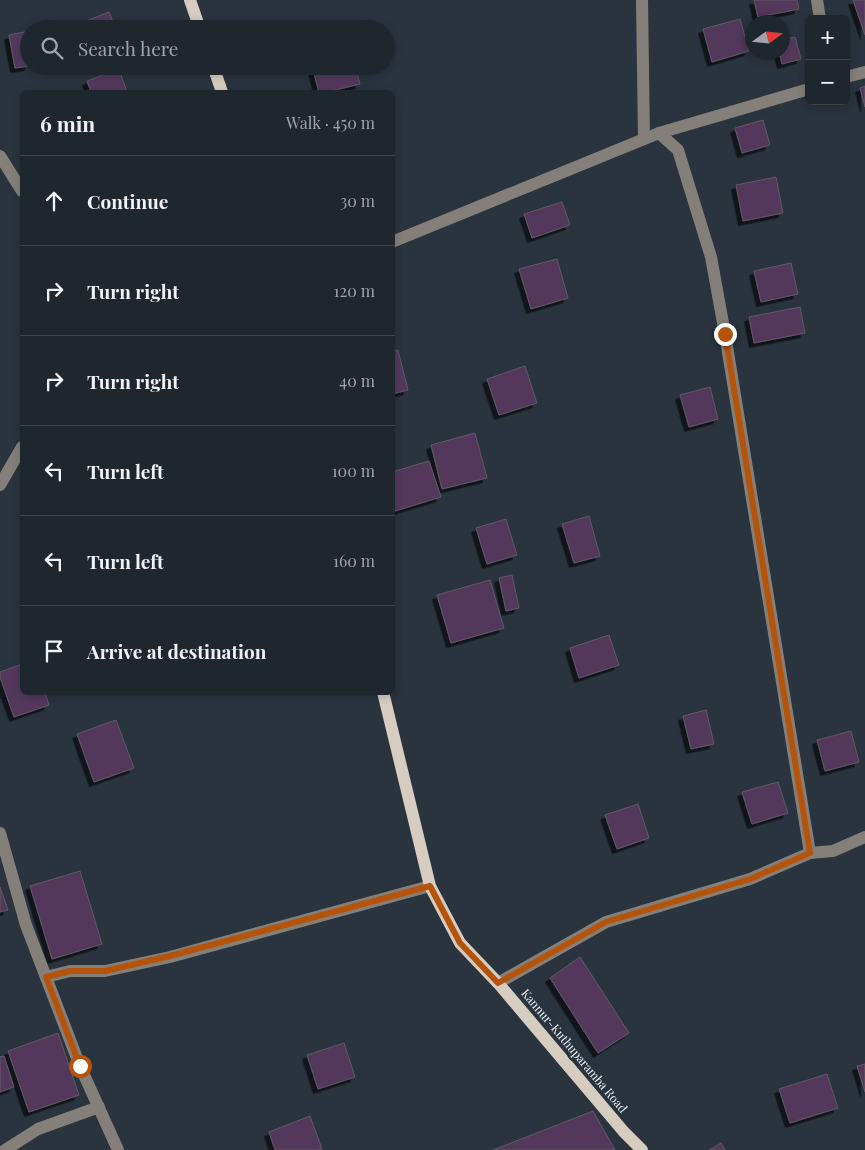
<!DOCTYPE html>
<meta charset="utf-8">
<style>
:root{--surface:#1f272e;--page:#2c333a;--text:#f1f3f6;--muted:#a1a5aa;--line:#3c444a}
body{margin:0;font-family:"Playfair Display",serif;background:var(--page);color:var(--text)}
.controls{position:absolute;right:15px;top:15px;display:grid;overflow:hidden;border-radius:8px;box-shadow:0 2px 8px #0003}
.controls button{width:45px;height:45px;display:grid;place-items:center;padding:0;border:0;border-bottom:1px solid var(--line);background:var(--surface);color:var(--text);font:25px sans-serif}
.compass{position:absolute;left:745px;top:15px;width:45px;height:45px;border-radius:50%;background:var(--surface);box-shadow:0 2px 8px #0003;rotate:75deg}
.stop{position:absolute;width:15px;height:15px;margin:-11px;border:4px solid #b45309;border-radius:50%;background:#fff}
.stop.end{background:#b45309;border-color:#fff;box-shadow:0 1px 5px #0008}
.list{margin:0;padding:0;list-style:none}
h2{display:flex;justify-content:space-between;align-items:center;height:65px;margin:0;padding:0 20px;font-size:21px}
h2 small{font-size:16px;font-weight:400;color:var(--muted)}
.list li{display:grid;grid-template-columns:32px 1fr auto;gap:15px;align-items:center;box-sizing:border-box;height:90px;padding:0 20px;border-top:1px solid var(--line)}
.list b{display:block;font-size:19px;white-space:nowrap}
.list em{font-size:16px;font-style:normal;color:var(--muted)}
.icon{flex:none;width:28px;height:28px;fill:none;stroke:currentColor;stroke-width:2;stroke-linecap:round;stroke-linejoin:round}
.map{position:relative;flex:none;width:865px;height:1150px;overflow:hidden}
.search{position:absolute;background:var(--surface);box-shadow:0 2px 8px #0003;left:20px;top:20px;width:375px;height:55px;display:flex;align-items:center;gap:12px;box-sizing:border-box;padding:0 18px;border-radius:28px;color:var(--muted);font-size:19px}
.panel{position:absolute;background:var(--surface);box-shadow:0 2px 8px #0003;left:20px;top:90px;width:375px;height:605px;border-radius:8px}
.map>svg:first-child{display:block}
.building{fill:#52395b;stroke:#625865;filter:url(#shadow)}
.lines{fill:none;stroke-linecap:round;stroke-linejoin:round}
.minor{stroke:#848079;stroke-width:12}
.major{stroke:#d6cdc0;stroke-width:12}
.route{stroke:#b45309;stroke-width:6}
.labels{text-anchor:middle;stroke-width:5;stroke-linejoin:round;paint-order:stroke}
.street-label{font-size:12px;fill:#ebf2f9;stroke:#29343e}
</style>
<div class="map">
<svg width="865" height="1150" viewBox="0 0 865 1150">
<defs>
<filter id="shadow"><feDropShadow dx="-4.5" dy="4.5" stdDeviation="0" flood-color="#0009"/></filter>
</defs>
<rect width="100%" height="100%" fill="#29343e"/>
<g class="building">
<path d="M754 0H797L799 9 758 17Z"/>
<path d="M853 0H865V35Z"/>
<path d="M109 12 116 29H77L76 25Z"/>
<path d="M740 19 749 51 712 62 703 29Z"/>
<path d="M29 31V66L15 68 9 35Z"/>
<path d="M795 37 801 59 782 64 779 52H782V40Z"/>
<path d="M312 66H355L360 84 327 92H319Z"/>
<path d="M119 69 127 92H91L87 81Z"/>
<path d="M865 86V107L860 88Z"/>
<path d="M763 120 770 145 742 153 735 128Z"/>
<path d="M776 177 783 213 743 221 736 185Z"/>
<path d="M562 202 570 225 532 238 524 214Z"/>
<path d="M557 259 568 298 531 309 519 269Z"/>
<path d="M791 263 798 294 761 302 754 271Z"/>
<path d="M800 307 805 333 754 343 749 317Z"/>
<path d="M398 350 408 390 392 394V352Z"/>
<path d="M525 366 537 403 499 415 487 379Z"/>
<path d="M710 387 718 419 689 427 680 395Z"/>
<path d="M475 433 487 478 442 489 431 445Z"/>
<path d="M429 461 441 497 395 511 392 503V472Z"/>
<path d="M589 516 600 556 574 563 562 524Z"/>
<path d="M506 519 517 555 487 564 476 528Z"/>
<path d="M512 575 519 608 506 611 499 578Z"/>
<path d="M490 580 504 628 451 643 437 595Z"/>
<path d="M609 635 619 665 579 678 570 648Z"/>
<path d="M22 664V692H45L49 705 14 717 0 677V672Z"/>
<path d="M706 710 714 744 691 749 683 716Z"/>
<path d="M116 720 134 768 94 782 77 734Z"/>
<path d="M851 731 859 762 825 771 817 740Z"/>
<path d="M778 782 788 813 752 824 742 792Z"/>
<path d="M638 804 649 838 617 849 605 815Z"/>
<path d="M80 871 102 944 52 959 30 886Z"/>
<path d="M0 887 8 910 0 912Z"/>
<path d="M580 957 629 1033 598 1053 550 978Z"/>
<path d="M58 1033 79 1095 29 1112 8 1051Z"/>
<path d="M344 1043 355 1077 318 1089 307 1055Z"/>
<path d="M4 1056 14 1087 0 1092V1057Z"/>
<path d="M865 1064V1092L857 1066Z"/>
<path d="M827 1074 838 1108 790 1123 779 1089Z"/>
<path d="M593 1111 615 1150H493Z"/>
<path d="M310 1116 322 1149 318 1150H275L269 1132Z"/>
<path d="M721 1143 725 1150H709Z"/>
</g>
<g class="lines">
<g class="minor">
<path d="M642 0 644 139"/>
<path d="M817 0 820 19"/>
<path d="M846 77 865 72"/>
<path d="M659 133 809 89"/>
<path d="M0 156 22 191"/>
<path d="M392 242 659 133 678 150 711 257 725 334 810 853"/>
<path d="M0 485 22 447"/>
<path d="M0 833 26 925 80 1066 118 1150"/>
<path d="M46 977 70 971H105L170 957 430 886"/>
<path d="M498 983 606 922 750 879 810 853 833 851 865 837"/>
<path d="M5 1150 38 1129 99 1107"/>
</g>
<g class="major">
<path d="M190 0 200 29"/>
<path d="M213 66 222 92"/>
<path d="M383 692 430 886 460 943 498 983 624 1132 642 1150"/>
</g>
</g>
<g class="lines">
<path class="route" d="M80 1066 46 977 70 971H105L170 956 430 886 460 943 498 983 606 922 750 879 810 853 725 334"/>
</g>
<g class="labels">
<g class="street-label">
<text transform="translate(574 1051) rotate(50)" y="4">Kannur-Kuthuparamba Road</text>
</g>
</g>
</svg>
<div class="controls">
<button>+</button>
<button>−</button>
</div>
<svg class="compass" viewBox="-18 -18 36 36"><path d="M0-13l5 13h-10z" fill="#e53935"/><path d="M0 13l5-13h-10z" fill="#a1a5aa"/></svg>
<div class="stop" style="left:80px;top:1066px"></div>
<div class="stop end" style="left:725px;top:334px"></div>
<div class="search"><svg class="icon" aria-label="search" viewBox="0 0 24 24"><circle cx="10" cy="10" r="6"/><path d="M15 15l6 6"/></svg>Search here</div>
<section class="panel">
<h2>6 min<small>Walk · 450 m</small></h2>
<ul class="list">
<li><svg class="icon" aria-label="ahead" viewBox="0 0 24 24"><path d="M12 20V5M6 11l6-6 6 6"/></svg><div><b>Continue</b></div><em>30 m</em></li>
<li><svg class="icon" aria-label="right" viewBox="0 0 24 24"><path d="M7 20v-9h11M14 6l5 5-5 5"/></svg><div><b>Turn right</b></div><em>120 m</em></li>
<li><svg class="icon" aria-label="right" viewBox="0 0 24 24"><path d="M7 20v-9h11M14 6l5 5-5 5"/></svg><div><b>Turn right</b></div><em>40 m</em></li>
<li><svg class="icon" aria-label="left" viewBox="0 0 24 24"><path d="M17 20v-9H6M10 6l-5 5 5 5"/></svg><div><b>Turn left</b></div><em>100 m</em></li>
<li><svg class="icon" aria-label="left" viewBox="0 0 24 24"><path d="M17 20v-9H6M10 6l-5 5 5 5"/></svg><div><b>Turn left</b></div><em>160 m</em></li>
<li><svg class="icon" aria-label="arrive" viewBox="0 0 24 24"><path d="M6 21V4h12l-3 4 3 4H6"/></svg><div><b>Arrive at destination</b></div></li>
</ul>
</section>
</div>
